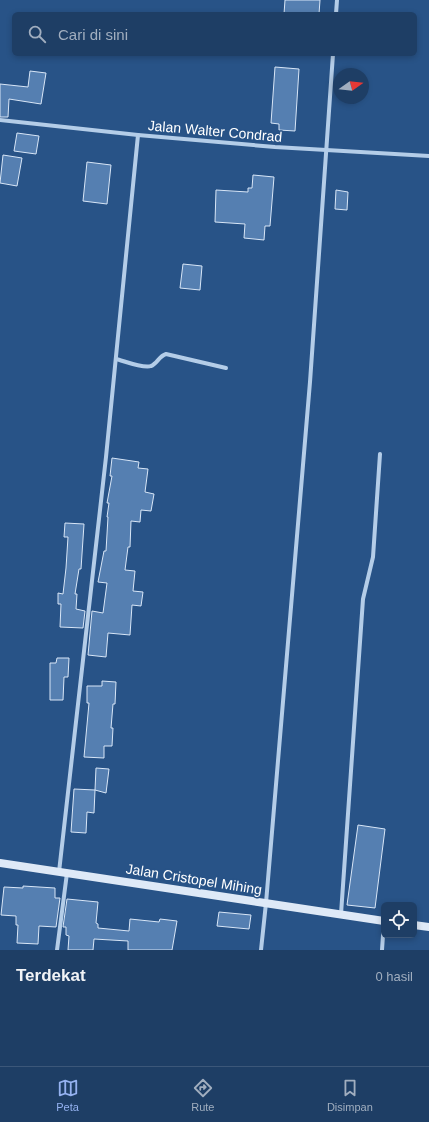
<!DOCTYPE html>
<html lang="id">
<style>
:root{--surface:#1e3e65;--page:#26456b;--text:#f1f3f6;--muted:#a1aebf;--line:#3c5779;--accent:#95b2f1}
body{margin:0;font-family:Helvetica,sans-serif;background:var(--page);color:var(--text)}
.controls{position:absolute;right:12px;bottom:12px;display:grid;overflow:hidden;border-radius:6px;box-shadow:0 2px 6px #0003}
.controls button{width:36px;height:36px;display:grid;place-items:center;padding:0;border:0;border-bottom:1px solid var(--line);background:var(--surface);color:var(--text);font:20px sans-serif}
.compass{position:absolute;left:333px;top:68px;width:36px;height:36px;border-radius:50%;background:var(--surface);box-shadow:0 2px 6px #0003;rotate:75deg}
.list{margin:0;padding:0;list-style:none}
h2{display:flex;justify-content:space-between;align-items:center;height:52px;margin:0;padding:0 16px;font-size:17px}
h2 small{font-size:13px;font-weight:400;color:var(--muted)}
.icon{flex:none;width:22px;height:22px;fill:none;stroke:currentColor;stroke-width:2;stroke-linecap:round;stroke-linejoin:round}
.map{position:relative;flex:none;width:429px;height:950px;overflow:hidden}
.search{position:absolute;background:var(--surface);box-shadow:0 2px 6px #0003;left:12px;right:12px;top:12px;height:44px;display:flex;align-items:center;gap:10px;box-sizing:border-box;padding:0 14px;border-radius:6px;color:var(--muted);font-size:15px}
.sheet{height:116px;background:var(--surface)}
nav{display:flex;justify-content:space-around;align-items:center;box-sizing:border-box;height:56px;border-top:1px solid var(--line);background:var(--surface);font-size:11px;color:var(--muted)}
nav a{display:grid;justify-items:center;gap:2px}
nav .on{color:var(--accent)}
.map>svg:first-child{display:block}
.building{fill:#557fb1;stroke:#d8e6f7}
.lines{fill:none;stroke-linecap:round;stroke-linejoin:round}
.street{stroke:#b4cde8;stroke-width:4}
.secondary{stroke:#dee9f7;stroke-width:8}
.labels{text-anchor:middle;stroke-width:3;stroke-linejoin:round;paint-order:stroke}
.street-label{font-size:14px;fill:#fff;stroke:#285387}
</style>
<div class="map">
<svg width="429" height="950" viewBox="0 0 429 950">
<rect width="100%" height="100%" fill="#285387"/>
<g class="building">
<path d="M285 0H320L319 14H284Z"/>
<path d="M275 67 299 69 295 131 279 130V124L271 123Z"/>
<path d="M30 71 46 73 41 104 9 99 8 117H0V84L28 87Z"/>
<path d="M17 133 39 136 36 154 14 151Z"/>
<path d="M3 155 22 158 17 186 0 183Z"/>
<path d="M87 162 111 165 107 204 83 201Z"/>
<path d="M253 175 274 177 270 226H265L264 240 244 238 245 224 215 222 216 190 248 192V188H252Z"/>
<path d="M336 190 348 192 347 210 335 209Z"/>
<path d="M183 264 202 266 200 290 180 288Z"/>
<path d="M112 458 139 462 138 468 148 469 145 492 154 494 151 511 141 510 140 522 131 521 130 547H128L125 570 135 571 133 591 143 592 141 606 132 605 130 635 108 633 106 657 88 655 92 611 103 613 107 583 98 582 104 551H106L108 517H107L109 503H107L112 476H110Z"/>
<path d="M65 523 84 524 81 569H79L75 594H77L76 609 85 611 83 628 60 627 61 604H58V593L63 594 66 568 68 537H64Z"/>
<path d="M57 658H69L68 677H64L63 700H50V663H56Z"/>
<path d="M102 681 116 682 115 704H113L111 728H113L112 746H104V758L84 757 89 703H87V686H102Z"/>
<path d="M96 768 109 769 106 793 95 790Z"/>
<path d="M74 789 95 790 94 813 87 812 86 833 71 832Z"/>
<path d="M358 825 385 829 375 908 347 905Z"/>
<path d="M23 886 55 888V898H60L56 927 39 926 38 944 17 943 18 925H16V916L1 915 4 887 23 888Z"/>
<path d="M67 899 98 902 96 923 98 924V928L129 931 130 919 159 922 160 919 177 921 172 950H128V941L94 939 93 950H68L69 936 66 935V927H63Z"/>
<path d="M219 912 251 915 249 929 217 926Z"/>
</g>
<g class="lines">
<g class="street">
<path d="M336 14 337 0"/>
<path d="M0 120 138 135 275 147 429 156"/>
<path d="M116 359C124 361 144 369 151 366 157 364 159 356 166 354L226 368"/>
<path d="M59 872 106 457 138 135"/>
<path d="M341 914 363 599 373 557 380 454"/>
<path d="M57 950 67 873"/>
<path d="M261 950 266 903 310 382 333 54"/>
<path d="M382 950 384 921"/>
</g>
<g class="secondary">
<path d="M0 863 384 921"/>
<path d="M414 925 429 927"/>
</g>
</g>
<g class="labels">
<g class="street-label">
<text transform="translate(215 131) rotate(5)" y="5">Jalan Walter Condrad</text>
<text transform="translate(194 879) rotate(9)" y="5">Jalan Cristopel Mihing</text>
</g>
</g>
</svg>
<div class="controls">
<button><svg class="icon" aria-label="locate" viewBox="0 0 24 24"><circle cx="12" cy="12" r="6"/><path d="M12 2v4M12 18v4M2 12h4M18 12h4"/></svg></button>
</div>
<svg class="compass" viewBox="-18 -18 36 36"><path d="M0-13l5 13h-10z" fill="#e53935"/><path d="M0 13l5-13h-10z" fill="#a1aebf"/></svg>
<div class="search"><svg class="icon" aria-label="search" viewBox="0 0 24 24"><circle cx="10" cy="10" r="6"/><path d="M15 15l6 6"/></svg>Cari di sini</div>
</div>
<section class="sheet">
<h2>Terdekat<small>0 hasil</small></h2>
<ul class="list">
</ul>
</section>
<nav>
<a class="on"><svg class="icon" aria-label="map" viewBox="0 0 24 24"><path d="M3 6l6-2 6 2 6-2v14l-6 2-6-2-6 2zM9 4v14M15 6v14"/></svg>Peta</a>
<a><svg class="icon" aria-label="directions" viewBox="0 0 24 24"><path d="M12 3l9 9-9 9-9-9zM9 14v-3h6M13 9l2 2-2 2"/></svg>Rute</a>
<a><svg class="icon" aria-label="saved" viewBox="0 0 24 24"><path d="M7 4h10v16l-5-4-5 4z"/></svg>Disimpan</a>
</nav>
